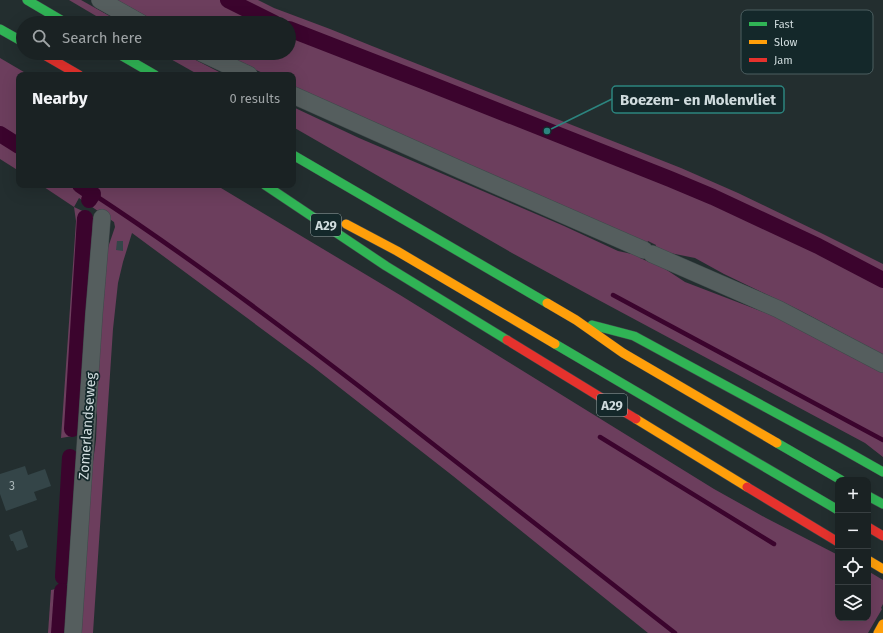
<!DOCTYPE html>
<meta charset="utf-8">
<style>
:root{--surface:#1a2223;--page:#232a2b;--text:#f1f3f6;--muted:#9fa4a6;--line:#383f41}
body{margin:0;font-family:"Fira Sans",sans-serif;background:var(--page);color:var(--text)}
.controls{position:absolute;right:12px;bottom:12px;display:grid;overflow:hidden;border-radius:8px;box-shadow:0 4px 16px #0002}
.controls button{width:36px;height:36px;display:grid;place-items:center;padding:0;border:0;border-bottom:1px solid var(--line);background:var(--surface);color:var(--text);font:20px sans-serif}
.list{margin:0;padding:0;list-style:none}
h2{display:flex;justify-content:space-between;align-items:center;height:52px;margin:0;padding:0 16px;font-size:17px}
h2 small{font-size:13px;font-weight:400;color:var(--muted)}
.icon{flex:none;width:22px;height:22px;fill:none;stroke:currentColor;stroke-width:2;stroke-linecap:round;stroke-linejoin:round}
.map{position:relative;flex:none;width:883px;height:633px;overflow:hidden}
.search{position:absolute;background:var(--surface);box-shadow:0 4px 16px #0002;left:16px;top:16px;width:280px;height:44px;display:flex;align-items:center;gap:10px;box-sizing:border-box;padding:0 14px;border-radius:22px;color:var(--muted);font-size:15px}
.panel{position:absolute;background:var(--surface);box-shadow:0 4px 16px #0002;left:16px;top:72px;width:280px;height:116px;border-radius:8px}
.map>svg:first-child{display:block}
.green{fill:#6c3e5d}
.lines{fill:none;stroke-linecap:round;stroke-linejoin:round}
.stream{stroke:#3b042d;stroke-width:4.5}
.canal{stroke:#3b042d;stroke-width:16}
.building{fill:#344548}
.street-casing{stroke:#40494b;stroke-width:18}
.fast-casing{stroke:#40494b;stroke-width:10}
.slow-casing{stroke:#40494b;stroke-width:10}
.jam-casing{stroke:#40494b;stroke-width:10}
.street{stroke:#555e5e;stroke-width:17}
.fast{stroke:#30b455;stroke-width:9}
.slow{stroke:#ff9f0a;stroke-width:9}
.jam{stroke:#e5322d;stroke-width:9}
.labels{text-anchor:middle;stroke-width:3.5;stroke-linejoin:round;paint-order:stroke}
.number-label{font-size:12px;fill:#a9b6b8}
.shield{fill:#14282a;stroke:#98a6a8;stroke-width:1}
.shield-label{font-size:13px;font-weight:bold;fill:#d0dcde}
.street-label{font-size:14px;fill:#d0dcde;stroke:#14282a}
.key{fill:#14282a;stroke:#4c5e60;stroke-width:1}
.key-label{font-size:11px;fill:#d0dcde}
.leader{fill:none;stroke:#2c857f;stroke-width:1.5}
.callout-dot{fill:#2c857f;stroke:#14282a;stroke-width:1.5}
.callout{fill:#14282a;stroke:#2c857f;stroke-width:1.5}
.callout-label{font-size:15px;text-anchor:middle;font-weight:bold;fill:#d0dcde}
</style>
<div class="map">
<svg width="883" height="633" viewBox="0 0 883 633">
<rect width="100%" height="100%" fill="#232e2f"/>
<g class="green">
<path d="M69 0H81L122 23H108Z"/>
<path d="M117 0H258L274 8 330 29 372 46 681 168 738 193 823 234 883 264V355L801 311 724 274 695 258 665 252 655 248 656 245 648 241 646 245 293 87V75H267L219 53H289V23H159Z"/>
<path d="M160 53H182L225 75H199Z"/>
<path d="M0 58 29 75H19V171L0 159Z"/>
<path d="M293 107 359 138 564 226 618 251 641 256 640 258 649 262 650 259 685 282 782 319 883 372V457L865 443 593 297 512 253 293 127Z"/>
<path d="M41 185H216L400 295 714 489 766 518 838 555V618H868V571L883 580V604L881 608 882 609 868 633H648L453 476 312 366 132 233 123 262 118 283 113 329 93 633H77L89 490 96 440 97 415 96 411 102 265 115 227 114 222 79 198 74 207 91 215 94 219 78 434 73 436 61 438 76 221 74 207Z"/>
<path d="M69 454H73L76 457 70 579 61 580Z"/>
<path d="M61 588 70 591 69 633H48L51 590Z"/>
</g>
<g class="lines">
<g class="stream">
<path d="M93 194C185 254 273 320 360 387 465 468 570 551 675 633"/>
<path d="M613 295 883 440"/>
<path d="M600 437 774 544"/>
</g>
<g class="canal">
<path d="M228 0 274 23"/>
<path d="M289 29 428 83 670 179 713 197 818 246 883 280"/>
<path d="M0 134 19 146"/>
<path d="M80 185 93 194 89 200"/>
<path d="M72 429 85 218"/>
<path d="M63 577 70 457"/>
<path d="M59 633 62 591"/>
</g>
</g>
<g class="building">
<path d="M117 241H123V251L116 250Z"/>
<path d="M25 466 28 475 45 469 51 486 34 492 37 500 6 511 0 494V474Z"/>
<path d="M22 530 28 547 17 551 13 541H11L9 535Z"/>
</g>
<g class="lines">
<g class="street-casing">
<g id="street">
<path d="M100 0 141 23"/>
<path d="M202 53 249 75"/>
<path d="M293 95 461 170 644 250"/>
<path d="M652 254 778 309 883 364"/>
<path d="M73 633 94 314 102 218"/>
</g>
</g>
<g class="fast-casing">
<g id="fast">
<path d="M27 0 66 23"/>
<path d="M0 29 23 42"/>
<path d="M117 53 155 75"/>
<path d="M293 155 547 303"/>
<path d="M265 185 386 266 507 340"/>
<path d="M592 325 634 336 837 446 883 472"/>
<path d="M555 344 838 510"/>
<path d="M777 443 841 480"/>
<path d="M868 496 883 504"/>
</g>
</g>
<g class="slow-casing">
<g id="slow">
<path d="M346 224 397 251 555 344"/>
<path d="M547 303 576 320 623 353 777 443"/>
<path d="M636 419 747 487"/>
<path d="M868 560 883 569"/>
<path d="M878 633 883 624"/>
</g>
</g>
<g class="jam-casing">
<g id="jam">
<path d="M41 53 79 75"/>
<path d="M507 340 636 419"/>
<path d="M747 487 838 542"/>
<path d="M868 527 883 536"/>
</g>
</g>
<use href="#street" class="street"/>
<use href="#fast" class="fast"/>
<use href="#slow" class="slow"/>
<use href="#jam" class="jam"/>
</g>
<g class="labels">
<g class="number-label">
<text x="12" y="490">3</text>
</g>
<g class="shield">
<rect x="311" y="214" width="30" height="22" rx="3"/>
<rect x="597" y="394" width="30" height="22" rx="3"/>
</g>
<g class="shield-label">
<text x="326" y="230">A29</text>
<text x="612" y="410">A29</text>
</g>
<g class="street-label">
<text transform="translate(87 426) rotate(-86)" y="5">Zomerlandseweg</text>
</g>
</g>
<rect x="741" y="10" width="132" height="64" rx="6" class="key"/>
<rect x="749" y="22" width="18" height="4" fill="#30b455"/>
<rect x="749" y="40" width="18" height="4" fill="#ff9f0a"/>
<rect x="749" y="58" width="18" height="4" fill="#e5322d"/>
<g class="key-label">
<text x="774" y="28">Fast</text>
<text x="774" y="46">Slow</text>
<text x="774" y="64">Jam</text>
</g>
<path class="leader" d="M547 131L612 99"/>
<circle class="callout-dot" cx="547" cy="131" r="4"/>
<rect class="callout" x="612" y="86" width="172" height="27" rx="4"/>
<g class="callout-label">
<text x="698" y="105">Boezem- en Molenvliet</text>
</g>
</svg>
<div class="controls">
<button>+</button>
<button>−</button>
<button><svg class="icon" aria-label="locate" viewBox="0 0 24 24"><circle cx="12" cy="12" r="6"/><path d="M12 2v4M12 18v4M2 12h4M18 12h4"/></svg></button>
<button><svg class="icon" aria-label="layers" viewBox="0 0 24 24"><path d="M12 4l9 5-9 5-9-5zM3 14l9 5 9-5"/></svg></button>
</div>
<div class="search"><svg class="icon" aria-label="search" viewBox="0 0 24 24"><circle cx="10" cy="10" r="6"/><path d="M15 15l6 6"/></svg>Search here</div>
<section class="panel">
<h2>Nearby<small>0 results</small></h2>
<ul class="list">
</ul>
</section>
</div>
